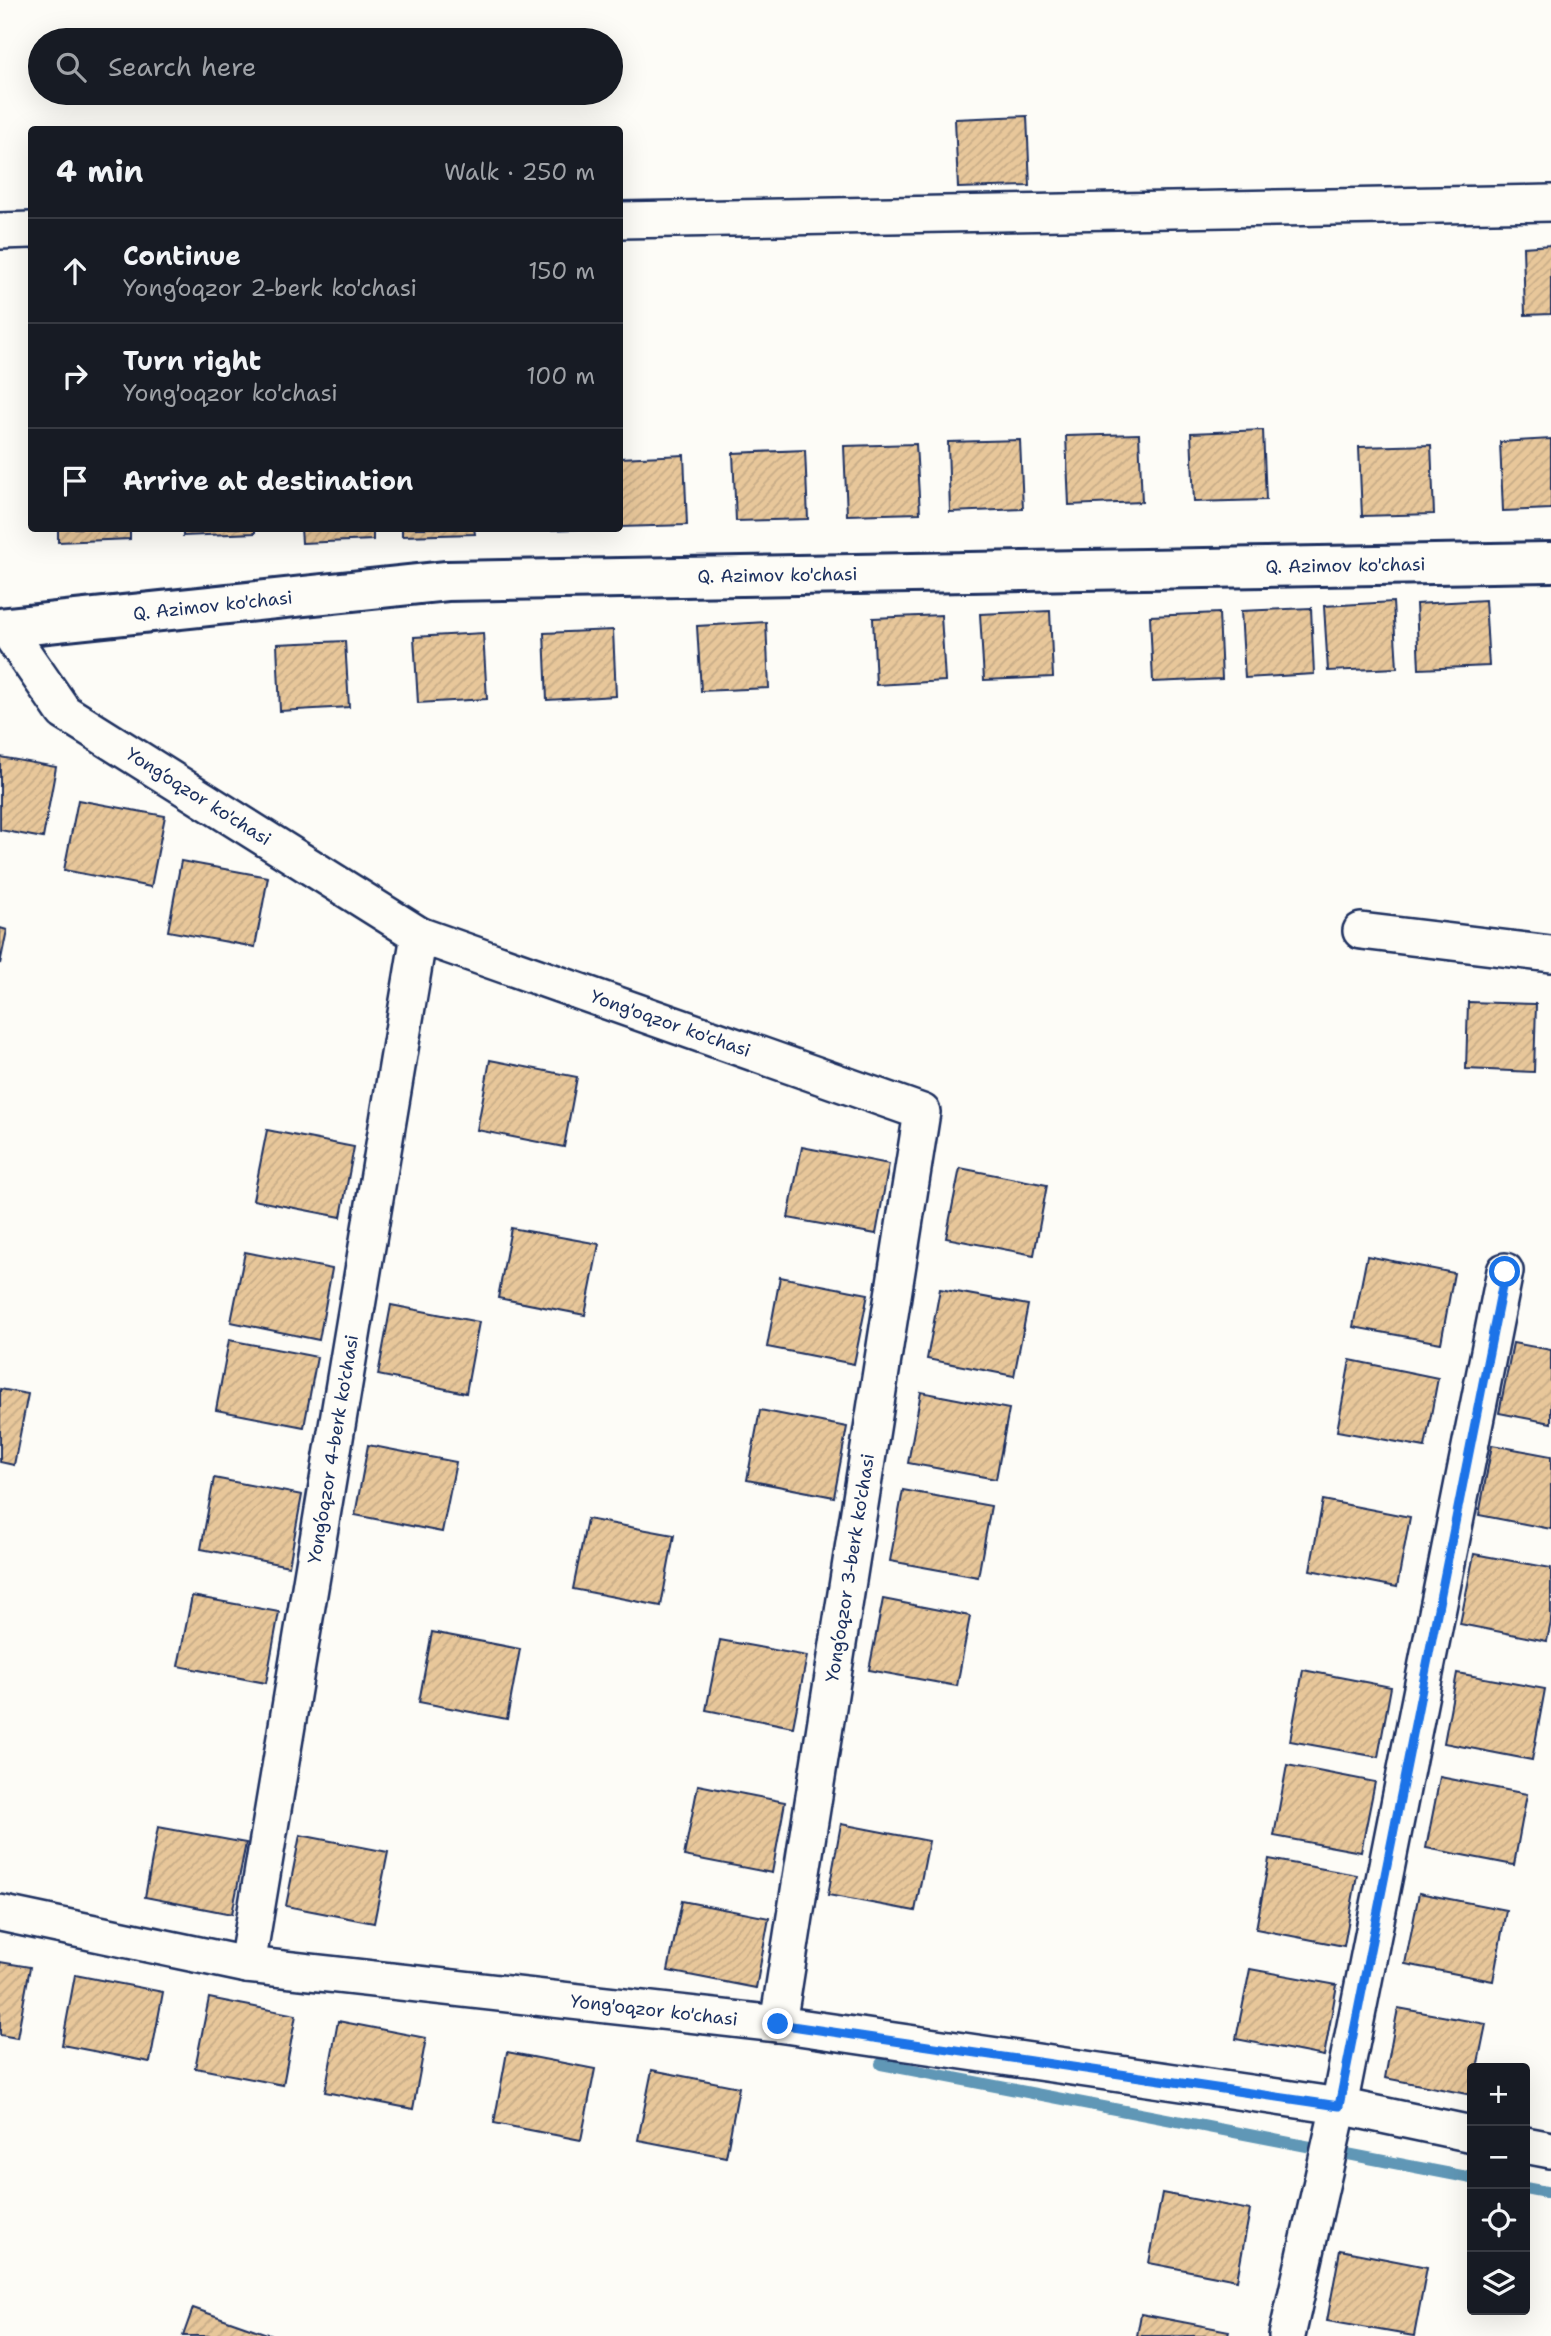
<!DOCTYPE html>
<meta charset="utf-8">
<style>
:root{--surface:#171b24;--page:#242831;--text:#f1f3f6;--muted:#9ea1a6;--line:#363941}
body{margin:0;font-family:"Shantell Sans",sans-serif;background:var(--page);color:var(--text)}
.controls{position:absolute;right:21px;bottom:21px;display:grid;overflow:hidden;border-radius:7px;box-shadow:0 7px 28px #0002}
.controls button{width:63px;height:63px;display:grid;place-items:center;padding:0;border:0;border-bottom:2px solid var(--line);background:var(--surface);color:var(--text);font:35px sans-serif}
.stop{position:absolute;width:21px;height:21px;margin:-16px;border:5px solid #1a73e8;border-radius:50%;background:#fff}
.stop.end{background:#1a73e8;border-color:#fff;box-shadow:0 2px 7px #0008}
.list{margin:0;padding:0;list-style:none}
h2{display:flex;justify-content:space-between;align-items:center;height:91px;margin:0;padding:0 28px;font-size:30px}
h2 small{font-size:23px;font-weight:400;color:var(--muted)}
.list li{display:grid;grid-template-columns:46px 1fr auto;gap:21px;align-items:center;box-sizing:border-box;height:105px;padding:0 28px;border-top:2px solid var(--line)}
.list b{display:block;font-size:26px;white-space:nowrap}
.list p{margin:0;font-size:23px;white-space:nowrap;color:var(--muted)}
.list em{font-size:23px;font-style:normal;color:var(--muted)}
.icon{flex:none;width:38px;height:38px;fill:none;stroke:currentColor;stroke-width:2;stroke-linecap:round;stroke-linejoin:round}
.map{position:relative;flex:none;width:1551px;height:2336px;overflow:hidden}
.search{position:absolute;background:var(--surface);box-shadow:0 7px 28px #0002;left:28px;top:28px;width:595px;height:77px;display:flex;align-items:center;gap:18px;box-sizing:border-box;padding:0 24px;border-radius:38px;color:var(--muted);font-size:26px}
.panel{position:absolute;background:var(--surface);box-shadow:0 7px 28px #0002;left:28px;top:126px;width:595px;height:406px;border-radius:7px}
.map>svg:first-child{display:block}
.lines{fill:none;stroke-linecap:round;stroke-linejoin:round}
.stream{stroke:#6197b6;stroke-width:12}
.building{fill:url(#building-hatch);stroke:#1b2f5e;stroke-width:2}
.street-casing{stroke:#1b2f5e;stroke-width:40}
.secondary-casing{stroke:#1b2f5e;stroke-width:44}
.street{stroke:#fdfcf7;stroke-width:35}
.secondary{stroke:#fdfcf7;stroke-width:38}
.route{stroke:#1a73e8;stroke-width:9}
.labels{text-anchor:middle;stroke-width:5;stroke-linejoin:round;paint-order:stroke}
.street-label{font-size:18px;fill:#1b2f5e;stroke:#fdfcf7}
</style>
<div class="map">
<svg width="1551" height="2336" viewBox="0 0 1551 2336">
<defs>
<pattern id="building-hatch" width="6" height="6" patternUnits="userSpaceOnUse" patternTransform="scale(1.75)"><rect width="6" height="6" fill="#e8c79a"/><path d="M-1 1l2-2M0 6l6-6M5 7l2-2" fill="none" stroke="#c6ab87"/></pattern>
</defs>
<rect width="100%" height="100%" fill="#fdfcf7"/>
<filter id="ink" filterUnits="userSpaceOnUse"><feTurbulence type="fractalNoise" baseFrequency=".0143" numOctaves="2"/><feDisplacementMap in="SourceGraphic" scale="14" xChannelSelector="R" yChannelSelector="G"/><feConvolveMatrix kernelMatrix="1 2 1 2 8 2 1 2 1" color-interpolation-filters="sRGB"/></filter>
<g filter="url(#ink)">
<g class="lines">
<g class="stream">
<path d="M881 2064 1472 2178"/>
<path d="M1525 2188 1551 2193"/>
</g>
</g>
<g class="building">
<path d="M1027 116 1030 186 958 188 955 119Z"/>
<path d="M1551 245V314L1525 315 1523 247Z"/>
<path d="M1263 430 1266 500 1194 502 1191 433Z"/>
<path d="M1139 434 1142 502 1069 505 1066 436Z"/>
<path d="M1551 439V509L1503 511 1500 442Z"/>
<path d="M1020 440 1023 509 950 512 948 442Z"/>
<path d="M916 444 920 513 847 515 844 446Z"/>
<path d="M1431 445 1434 514 1362 516 1359 447Z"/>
<path d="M805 450 808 519 736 521 733 453Z"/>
<path d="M684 455 687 525 620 527V458Z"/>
<path d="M58 528H130V539L58 542Z"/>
<path d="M183 528H255V533L183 536Z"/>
<path d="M301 528H373V540L302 543Z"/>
<path d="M402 528H474L475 534 402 536Z"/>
<path d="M507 528H579V529L507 531Z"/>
<path d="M1485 600 1489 666 1419 669 1416 604Z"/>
<path d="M1393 602 1397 668 1328 671 1324 606Z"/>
<path d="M1311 608 1314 674 1245 678 1241 611Z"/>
<path d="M1050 611 1053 677 984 680 980 614Z"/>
<path d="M1219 613 1222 679 1153 682 1150 616Z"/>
<path d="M941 615 945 681 876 685 873 618Z"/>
<path d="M766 622 769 688 701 691 697 626Z"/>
<path d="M613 630 616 696 547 700 544 633Z"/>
<path d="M483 633 487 699 418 703 414 637Z"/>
<path d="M345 641 349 707 280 711 277 644Z"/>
<path d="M0 757 56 767 43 838 0 830Z"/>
<path d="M78 800 165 816 151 887 64 870Z"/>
<path d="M181 861 268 877 255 947 168 931Z"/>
<path d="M0 928 7 930 0 964Z"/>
<path d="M1468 1002 1536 1004 1534 1072 1466 1069Z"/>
<path d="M490 1060 577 1077 564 1147 477 1130Z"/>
<path d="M267 1130 354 1147 341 1217 253 1200Z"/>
<path d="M802 1147 889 1164 876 1234 788 1218Z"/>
<path d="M960 1168 1047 1185 1034 1255 946 1238Z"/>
<path d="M511 1228 599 1244 585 1315 498 1298Z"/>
<path d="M245 1252 332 1269 319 1340 231 1322Z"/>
<path d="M1367 1256 1454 1273 1441 1343 1353 1327Z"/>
<path d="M780 1277 868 1294 854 1364 767 1347Z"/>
<path d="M940 1289 1028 1305 1014 1376 927 1359Z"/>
<path d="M391 1305 479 1322 466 1393 378 1375Z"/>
<path d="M229 1340 317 1357 304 1427 216 1410Z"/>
<path d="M1513 1343 1551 1350V1423L1499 1413Z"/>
<path d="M1350 1360 1438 1378 1425 1447 1337 1431Z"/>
<path d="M0 1389 28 1394 14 1465 0 1462Z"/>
<path d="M921 1392 1009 1409 996 1479 908 1463Z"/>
<path d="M760 1410 847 1427 834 1497 747 1480Z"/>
<path d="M368 1445 456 1462 442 1532 355 1515Z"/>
<path d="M1492 1445 1551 1456V1529L1479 1515Z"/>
<path d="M214 1478 302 1495 289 1566 201 1549Z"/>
<path d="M903 1490 991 1506 978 1577 890 1561Z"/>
<path d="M1323 1500 1410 1517 1397 1587 1310 1570Z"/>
<path d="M587 1519 674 1535 661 1606 573 1589Z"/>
<path d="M1474 1554 1551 1568V1622L1547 1641 1460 1624Z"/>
<path d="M192 1596 279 1612 266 1683 178 1666Z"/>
<path d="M883 1599 970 1616 957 1686 869 1670Z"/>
<path d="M432 1632 520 1649 507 1719 419 1702Z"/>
<path d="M720 1640 807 1656 793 1727 706 1710Z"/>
<path d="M1303 1670 1391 1687 1378 1757 1290 1741Z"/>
<path d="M1457 1673 1545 1689 1532 1760 1444 1743Z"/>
<path d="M1287 1765 1375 1782 1361 1852 1274 1836Z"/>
<path d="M1440 1777 1527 1794 1514 1865 1426 1848Z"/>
<path d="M698 1785 785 1802 772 1873 684 1856Z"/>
<path d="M841 1824 929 1841 915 1911 828 1895Z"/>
<path d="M158 1827 246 1843 232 1914 145 1897Z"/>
<path d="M300 1835 388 1852 374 1923 286 1906Z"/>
<path d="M1269 1859 1357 1875 1344 1946 1256 1929Z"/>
<path d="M1419 1893 1506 1910 1493 1981 1405 1964Z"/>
<path d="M682 1901 769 1918 756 1988 668 1971Z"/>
<path d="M0 1962 30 1967 17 2038 0 2035Z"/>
<path d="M1250 1969 1337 1985 1324 2056 1236 2039Z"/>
<path d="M75 1975 163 1992 150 2062 62 2045Z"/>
<path d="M209 1998 296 2015 283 2085 195 2068Z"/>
<path d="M1398 2008 1486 2024 1477 2068H1472V2095L1385 2078Z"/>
<path d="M338 2021 426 2038 413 2109 325 2092Z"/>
<path d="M507 2052 595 2069 581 2140 494 2123Z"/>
<path d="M652 2070 739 2087 726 2157 638 2140Z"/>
<path d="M1162 2193 1250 2210 1237 2280 1149 2263Z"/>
<path d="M1340 2250 1427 2267 1414 2336 1327 2321Z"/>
<path d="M193 2308 273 2336H183Z"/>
<path d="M1141 2314 1229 2331 1228 2336H1137Z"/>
</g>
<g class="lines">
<g class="street-casing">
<g id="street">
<path d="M620 220 1551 203"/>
<path d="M0 231 32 230"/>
<path id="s1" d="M6 628 64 712 419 935 922 1112 778 2024"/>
<path d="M1361 931 1551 954"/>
<path id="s2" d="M0 1913 247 1965 778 2024 1339 2106 1472 2134"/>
<path id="s3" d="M247 1965 419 935"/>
<path d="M1525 2145 1551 2150"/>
<path d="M1287 2336 1339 2106 1505 1271"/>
</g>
</g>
<g class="secondary-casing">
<g id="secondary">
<path id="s4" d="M0 628 447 581 1551 562"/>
</g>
</g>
<use href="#street" class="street"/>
<use href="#secondary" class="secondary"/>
</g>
</g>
<g class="lines" filter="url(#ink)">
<path class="route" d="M778 2024 1339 2106 1505 1272"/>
</g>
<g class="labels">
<g class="street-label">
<text dy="6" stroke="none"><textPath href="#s4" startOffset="1348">Q. Azimov ko'chasi</textPath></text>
<text dy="6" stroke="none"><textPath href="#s4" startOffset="780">Q. Azimov ko'chasi</textPath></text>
<text dy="6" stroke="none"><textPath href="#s4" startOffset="214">Q. Azimov ko'chasi</textPath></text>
<text dy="6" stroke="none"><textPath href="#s1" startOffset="261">Yong‘oqzor ko'chasi</textPath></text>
<text dy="6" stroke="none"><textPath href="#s1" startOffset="788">Yong'oqzor ko'chasi</textPath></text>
<text dy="6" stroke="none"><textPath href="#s3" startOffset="523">Yong‘oqzor 4-berk ko'chasi</textPath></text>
<text transform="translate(850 1568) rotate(-81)" y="6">Yong‘oqzor 3-berk ko'chasi</text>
<text dy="6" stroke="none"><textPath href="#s2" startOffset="662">Yong'oqzor ko'chasi</textPath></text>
</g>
</g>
</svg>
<div class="controls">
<button>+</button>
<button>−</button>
<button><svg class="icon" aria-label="locate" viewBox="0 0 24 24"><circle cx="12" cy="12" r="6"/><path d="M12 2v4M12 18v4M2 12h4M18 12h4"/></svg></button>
<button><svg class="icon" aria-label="layers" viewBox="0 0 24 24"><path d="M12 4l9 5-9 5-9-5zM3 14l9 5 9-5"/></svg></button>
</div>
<div class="stop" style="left:1505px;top:1272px"></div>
<div class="stop end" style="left:778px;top:2024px"></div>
<div class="search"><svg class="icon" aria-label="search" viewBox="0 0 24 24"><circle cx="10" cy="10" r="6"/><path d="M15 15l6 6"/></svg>Search here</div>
<section class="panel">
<h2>4 min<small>Walk · 250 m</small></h2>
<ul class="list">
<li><svg class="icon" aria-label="ahead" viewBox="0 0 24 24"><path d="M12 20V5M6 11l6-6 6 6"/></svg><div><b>Continue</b><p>Yong‘oqzor 2-berk ko'chasi</p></div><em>150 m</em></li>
<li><svg class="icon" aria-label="right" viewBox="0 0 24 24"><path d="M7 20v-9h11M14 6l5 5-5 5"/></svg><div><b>Turn right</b><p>Yong'oqzor ko'chasi</p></div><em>100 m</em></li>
<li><svg class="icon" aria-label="arrive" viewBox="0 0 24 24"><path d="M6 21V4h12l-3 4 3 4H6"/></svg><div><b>Arrive at destination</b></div></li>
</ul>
</section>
</div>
